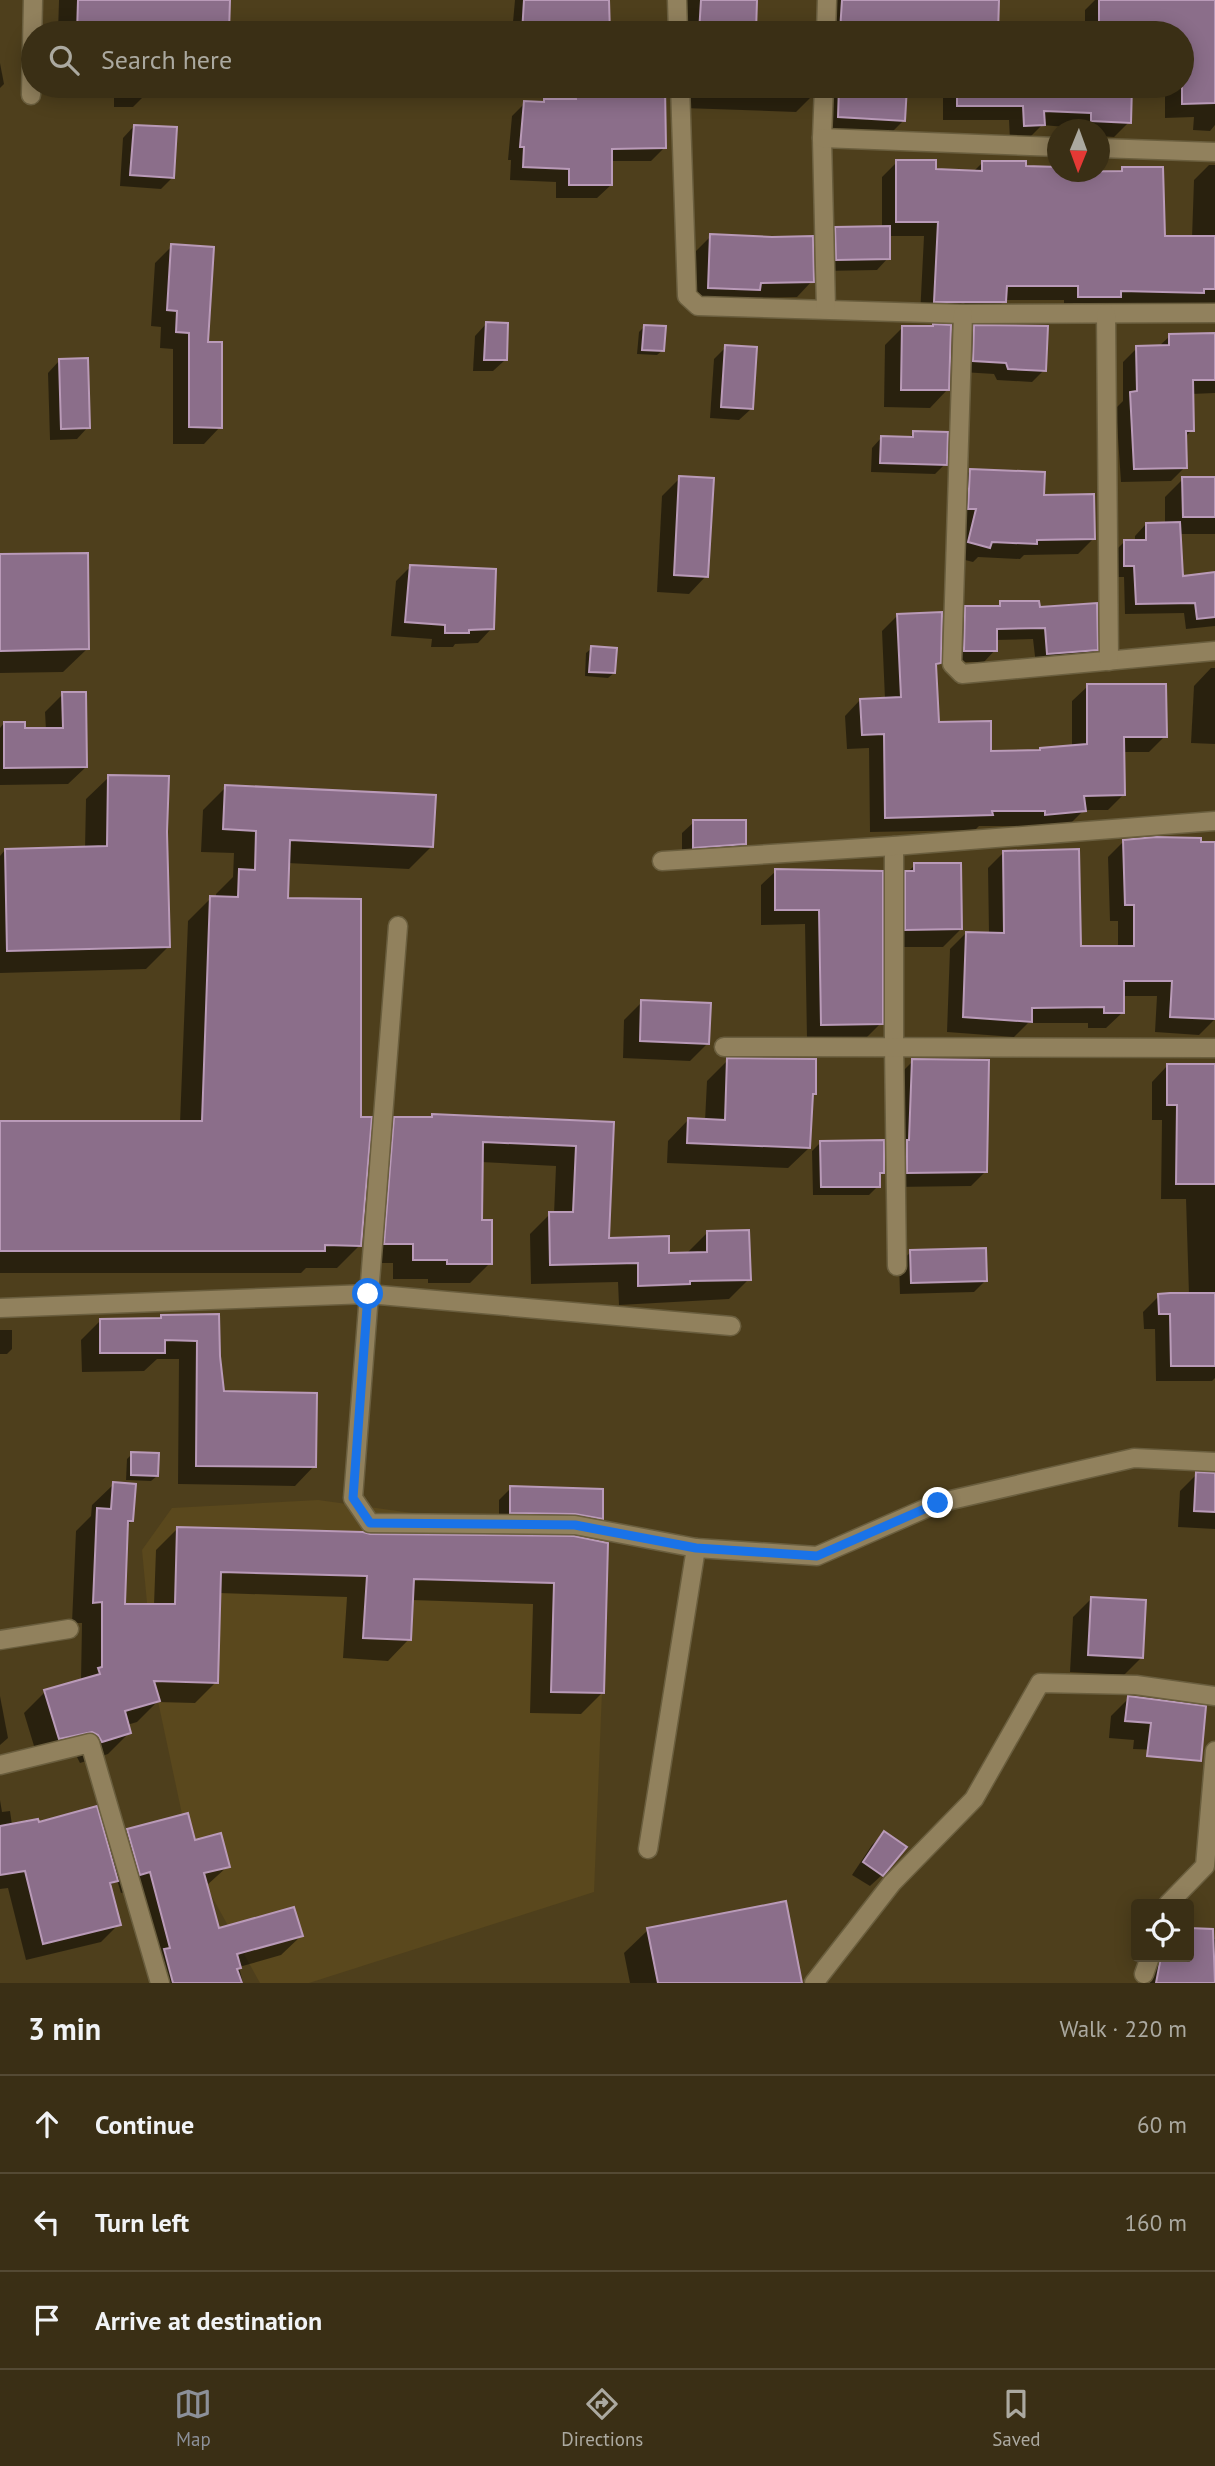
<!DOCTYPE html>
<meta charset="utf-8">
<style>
:root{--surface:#3a2f15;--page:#453b22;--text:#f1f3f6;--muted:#aba9a0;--line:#544a34;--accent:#8c9099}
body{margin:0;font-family:"PT Sans",sans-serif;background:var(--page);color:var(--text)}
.controls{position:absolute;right:21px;bottom:21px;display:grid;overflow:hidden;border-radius:7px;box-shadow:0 4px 18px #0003}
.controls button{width:63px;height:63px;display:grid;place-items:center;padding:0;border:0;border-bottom:2px solid var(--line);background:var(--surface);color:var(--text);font:35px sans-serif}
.compass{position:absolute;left:1047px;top:119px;width:63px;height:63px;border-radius:50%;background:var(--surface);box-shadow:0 4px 18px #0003;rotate:181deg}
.stop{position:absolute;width:21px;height:21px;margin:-16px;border:5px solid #1a73e8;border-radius:50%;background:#fff}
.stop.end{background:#1a73e8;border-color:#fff;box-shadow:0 2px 7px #0008}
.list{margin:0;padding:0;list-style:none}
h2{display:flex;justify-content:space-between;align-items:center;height:91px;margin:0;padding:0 28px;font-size:30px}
h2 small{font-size:23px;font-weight:400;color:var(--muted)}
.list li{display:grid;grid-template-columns:46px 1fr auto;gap:21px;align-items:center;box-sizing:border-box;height:98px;padding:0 28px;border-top:2px solid var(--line)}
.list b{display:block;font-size:26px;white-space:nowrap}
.list em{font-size:23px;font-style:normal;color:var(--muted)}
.icon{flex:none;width:38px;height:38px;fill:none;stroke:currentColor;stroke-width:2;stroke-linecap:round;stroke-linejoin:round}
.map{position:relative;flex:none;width:1215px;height:1983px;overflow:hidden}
.search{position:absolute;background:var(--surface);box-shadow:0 4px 18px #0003;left:21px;right:21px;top:21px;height:77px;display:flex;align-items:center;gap:18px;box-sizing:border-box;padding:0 24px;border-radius:38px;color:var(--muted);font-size:26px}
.sheet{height:385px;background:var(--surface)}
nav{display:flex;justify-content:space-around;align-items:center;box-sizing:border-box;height:98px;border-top:2px solid var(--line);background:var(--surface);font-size:19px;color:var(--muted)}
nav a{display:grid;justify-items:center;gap:4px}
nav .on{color:var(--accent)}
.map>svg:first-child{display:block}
.built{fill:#5a481d}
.shadow{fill:#0007}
.building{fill:#8b6e8a;stroke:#b99ab8;stroke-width:2}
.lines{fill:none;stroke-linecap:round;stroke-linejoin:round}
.minor-casing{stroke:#6a5e3e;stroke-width:21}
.minor{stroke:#91815d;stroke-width:18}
.route{stroke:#1a73e8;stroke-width:9}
</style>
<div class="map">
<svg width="1215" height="1983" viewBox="0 0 1215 1983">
<rect width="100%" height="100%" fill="#4e3f1c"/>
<path class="built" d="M318 1500 608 1540 594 1892 309 1983H260L192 1861 155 1687 142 1550 172 1508Z"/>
<g class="shadow">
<path d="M59 0H228V33H58Z"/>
<path d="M515 0H608L577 21V33H512Z"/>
<path d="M687 0H756L754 33H686Z"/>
<path d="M834 0H997L996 33H827Z"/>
<path d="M1095 0 1215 1V125L1210 131 1193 130 1194 117 1165 118V86H1182V33H1085V10Z"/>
<path d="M0 63 4 84 0 88Z"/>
<path d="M114 86H154L133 107H114Z"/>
<path d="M562 86H662L664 148 651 161H611V185L597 198H556V182L510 180 511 160H508L512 116 525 103 542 104 545 101H563Z"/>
<path d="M684 86H905L904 120 889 135 824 131 820 96 811 90 810 98 796 112 683 108Z"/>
<path d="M943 86H1130L1129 122 1114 137 1100 136V130L1042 125 1028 139 1010 140 1009 120H943Z"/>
<path d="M134 126 173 177 161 189 120 186 123 138Z"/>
<path d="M897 162 935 171 973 172 982 163 1068 172V174L1118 173 1122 169 1163 238H1192L1194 180 1209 165H1215V304L1191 303 1187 307 1064 311V300H1005L990 316H920L924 236H888V258L877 270 825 271 824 241 836 229 882 228V177Z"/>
<path d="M711 236 812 281 797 297 751 298 744 305 693 302 696 251Z"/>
<path d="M172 246 206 344 220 427 204 444H173V349L160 348 161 327 151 326 155 263Z"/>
<path d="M486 324 505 360 493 371H473L475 336Z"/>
<path d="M644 327 663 350 657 355 637 354 639 332Z"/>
<path d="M903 327 947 390 930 408 884 407 885 345Z"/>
<path d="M975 327 1044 370 1032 382 997 380 994 374 962 372 963 339Z"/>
<path d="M1215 335V393L1191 394 1192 430 1184 438 1185 467 1171 481 1121 482 1116 408 1123 401V362L1137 348 1158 347 1170 336Z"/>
<path d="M726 347 751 409 739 420 710 418 714 359Z"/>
<path d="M59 361 88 427 77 439 50 440 48 373Z"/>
<path d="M914 433 945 464 935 474 871 472 872 448 881 438H908Z"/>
<path d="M970 471 1042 497 1093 539 1078 554 1024 555 1020 559 978 557 973 562 953 557 955 486Z"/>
<path d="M680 478 706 576 689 594 657 592 662 496Z"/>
<path d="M1215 478V534H1179L1181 578 1215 574V626L1186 629 1184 613 1125 614 1124 577H1114L1113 553 1124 542H1135V536L1146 524H1165V497L1183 479Z"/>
<path d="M0 556 87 649 63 672 0 673Z"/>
<path d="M410 567 492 628 478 643 455 644 453 647H431L432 639 391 636 396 581Z"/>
<path d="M1001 603 1038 609 1096 649 1084 661 1036 665 1033 639 995 640V650L984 662H953L954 620 966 608H996Z"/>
<path d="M898 615 939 663 935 667 938 724 989 753 1038 752 1041 749 1072 747V701L1088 686 1165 736 1149 752H1123L1124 794 1108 810H1084L1068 826 1030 829V826H979L975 830 870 832 869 748 847 749 845 716 860 700 885 699 882 631Z"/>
<path d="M592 648 614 673 608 678 585 676 586 653Z"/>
<path d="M1211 668H1215V744L1191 743 1194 686Z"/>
<path d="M63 694 86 767 68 784 0 785V728L4 723 24 730H46L45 712Z"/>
<path d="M109 777 166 832 168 947 146 969 0 973V856L5 850 85 849 86 799Z"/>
<path d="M226 787 432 846 409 869 287 863 286 900 360 1245 337 1268H306L301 1273H0V1123H180L188 921 211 898H216V894L233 877 234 853 201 852 203 810Z"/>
<path d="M694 822 744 843 733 855 682 858V833Z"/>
<path d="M1124 841 1215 843V1019L1199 1035 1155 1032 1157 996H1122L1123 1012 1106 1028H1088V1023H1028L1014 1037 947 1032 950 949 966 933 989 934 988 868 1004 852 1080 948H1118V921H1110L1108 857Z"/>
<path d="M915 865 961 929 943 947H888V891Z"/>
<path d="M776 871 881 873V1023L866 1038 807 1039 805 924 761 925V885Z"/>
<path d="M642 1002 708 1043 690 1061 623 1058 624 1020Z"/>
<path d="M728 1060 814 1094 811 1097 809 1148 788 1168 667 1163 668 1141 688 1120 705 1121 707 1081Z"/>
<path d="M913 1061 985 1172 971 1186 894 1187 899 1075Z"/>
<path d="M1167 1066H1215V1378L1212 1381H1156L1155 1329H1144L1143 1312 1159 1296 1189 1295 1186 1199H1161L1162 1120H1152V1082Z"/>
<path d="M433 1116 612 1123 607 1240 667 1254 687 1253 707 1233 749 1279 729 1299 619 1305 618 1282 531 1284 530 1234 550 1214H554L556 1166 481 1162 480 1222 490 1263 470 1283H428V1279H393V1263H365L375 1138 395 1118 430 1119Z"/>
<path d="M821 1142 883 1173 878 1177V1186L869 1195H813L812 1151Z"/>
<path d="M911 1252 985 1281 974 1292 900 1294 899 1263Z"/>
<path d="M217 1316 222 1393 314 1466 295 1486 178 1484 179 1359H157L144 1371 82 1372 81 1340 101 1320H158L162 1317Z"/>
<path d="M0 1330H12V1349L7 1354H0Z"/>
<path d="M132 1454 157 1476 151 1481 126 1480 127 1459Z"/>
<path d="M1197 1474 1215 1475V1529L1178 1527 1180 1491Z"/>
<path d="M114 1484 132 1521 126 1526 123 1605H154L156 1550 177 1529 370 1536 574 1538 602 1693 581 1714 530 1713 533 1604 411 1600 409 1639 388 1661 343 1658 347 1597 219 1593 216 1682 195 1703 157 1702 137 1722 127 1725 129 1733 108 1754 80 1763 77 1757 70 1753 38 1759 24 1713 45 1692 81 1681 82 1623H72L76 1531 91 1516 92 1505Z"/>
<path d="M511 1488 601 1518 589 1530 499 1524V1500Z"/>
<path d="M1091 1599 1142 1657 1124 1675 1070 1672 1073 1617Z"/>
<path d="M0 1696 8 1738 0 1745Z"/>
<path d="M1129 1698 1184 1751 1133 1749 1134 1740 1109 1738 1111 1716Z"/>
<path d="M0 1800 2 1812 10 1811 12 1825 108 1851 128 1831 194 1842 228 1866 206 1886 218 1930 301 1936 281 1955 239 1967 243 1983H152L130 1891 121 1893 117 1880 109 1887 119 1924 101 1942 26 1960 8 1888 0 1889Z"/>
<path d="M884 1833 882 1875 870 1886 852 1875 872 1845Z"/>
<path d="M1189 1929 1211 1930V1939H1215V1983H1142L1149 1957H1189Z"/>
<path d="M648 1930 798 1983H630L624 1953Z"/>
</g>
<g class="building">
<path d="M78 0H230L229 33H77Z"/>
<path d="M524 0H609L610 33H522Z"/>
<path d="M701 0H757L756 33H699Z"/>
<path d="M842 0H999L998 33H873L840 31Z"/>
<path d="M1099 0H1215V103L1182 104V33H1099Z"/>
<path d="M575 86H665L666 148 612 149V185H569V169L523 167 524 147H520L524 101 544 102V99H576Z"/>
<path d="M839 86H907L905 121 838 117Z"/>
<path d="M957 86H1132L1131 123 1091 121V113L1044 111 1045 125 1024 126 1023 106H957Z"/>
<path d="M134 125 177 127 174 178 130 175Z"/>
<path d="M896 160H936V169L982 171V161H1026V166L1058 167V172L1122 171V167H1163L1165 236H1215V289H1204V293L1121 291V297H1078V286H1007L1006 302H934L938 222H896Z"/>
<path d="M890 226V259L836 260 835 227Z"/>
<path d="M710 234 772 237 813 236 814 282 761 283 760 290 708 288Z"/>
<path d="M171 244 214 247 208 342H222V428L189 427V333L176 332 177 311 167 310Z"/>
<path d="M486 322 508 323 507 360H484Z"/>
<path d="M933 324 951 325 949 390H901L902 326H933Z"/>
<path d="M644 325 666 326 664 351 642 350Z"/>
<path d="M974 325 1048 326 1046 371 1008 369 1006 363 973 361Z"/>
<path d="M1215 333V380H1193L1194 431H1186L1187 468 1134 469 1130 392 1137 391 1136 346 1169 345V334Z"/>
<path d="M725 345 757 347 753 409 721 407Z"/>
<path d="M88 358 90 428 61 429 59 359Z"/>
<path d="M913 431 948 432 947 465 880 463 881 436 913 437Z"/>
<path d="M970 469 1045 472 1044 495 1094 494 1095 539 1037 540V544L992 542 990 548 968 542 976 509H968Z"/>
<path d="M679 476 714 478 708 577 674 575Z"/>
<path d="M1182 477H1215V517H1183Z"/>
<path d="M1180 522 1183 576 1215 572V617L1197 619 1195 603 1136 604 1134 566H1124V540H1146V523Z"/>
<path d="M88 553 89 649 0 651V554Z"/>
<path d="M410 565 496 569 494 629 469 630V633H445V625L405 622Z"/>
<path d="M1000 601H1039L1040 607 1097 603 1098 650 1047 654 1045 628 997 629V651H964L965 606H1000Z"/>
<path d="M942 612 941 663 936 664 939 722 991 721V751L1040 750V748L1087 744V684H1166L1167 737H1124L1125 795 1084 796 1086 811 1045 815V811H992L993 815 885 818 884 734 862 735 860 699 901 697 897 614Z"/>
<path d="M591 646 617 648 615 673 589 672Z"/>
<path d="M62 692H86L87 767 4 768V722H25V728H63Z"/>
<path d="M108 775 169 776 167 832 170 947 7 951 5 849 107 846Z"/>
<path d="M225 785 436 795 433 847 290 840 288 898 361 899V1117H372L361 1246 325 1245V1251H0V1121H202L210 896 238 897 239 869 255 870 256 831 223 829Z"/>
<path d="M693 820H746V844L693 848Z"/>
<path d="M1156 837 1201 838V842H1215V1019L1170 1017 1172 981H1124V1013H1104V1007L1032 1008V1022L963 1017 966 932 1004 933 1003 851 1079 849 1081 946H1134V905H1125L1123 840Z"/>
<path d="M914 863H961L962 929 905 930V871H914Z"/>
<path d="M775 869 883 871V1024L821 1025 819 910H775Z"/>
<path d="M641 1000 711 1003 709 1044 640 1041Z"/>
<path d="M727 1058 816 1059V1094H813L810 1148 687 1143 688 1118 725 1120Z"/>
<path d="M912 1059 989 1060 987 1172 907 1173V1140H909Z"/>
<path d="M1167 1064H1215V1184H1176L1177 1105H1167Z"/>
<path d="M432 1114 614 1122 609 1238 669 1236V1253L707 1252V1231L749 1230 751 1280 690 1281V1284L638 1286V1263L550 1265 549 1212H573L576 1146 483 1142 482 1220H492V1264H447V1260H413V1244H384L394 1117H432Z"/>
<path d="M884 1140V1173H880V1187H821L820 1141Z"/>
<path d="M986 1248 987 1281 911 1283 910 1250Z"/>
<path d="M1170 1293H1215V1366H1171L1170 1314H1159L1158 1294Z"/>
<path d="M219 1314 220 1356 224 1391 317 1393 316 1467 196 1466 197 1341 165 1340V1353H100V1319L161 1318V1315Z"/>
<path d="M131 1452 159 1453 158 1476 131 1475Z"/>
<path d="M1196 1472 1215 1473V1512L1194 1511Z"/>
<path d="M113 1482 136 1484 133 1521H128L125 1604H175L177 1527 363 1532 370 1534 574 1536 608 1543 604 1693 551 1692 554 1583 414 1579 411 1640 363 1638 367 1576 221 1572 218 1683 154 1681 160 1701 125 1711 131 1733 102 1742 98 1735 92 1732 59 1739 44 1690 100 1674 98 1668 102 1667V1602L93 1603 97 1508 111 1509Z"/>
<path d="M510 1486 603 1489V1519L575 1514 510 1513Z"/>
<path d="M1091 1597 1146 1600 1143 1658 1088 1655Z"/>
<path d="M1128 1696 1206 1706 1201 1761 1147 1756 1151 1723 1125 1721Z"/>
<path d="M97 1806 118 1881 110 1883 121 1925 43 1944 25 1871 0 1875V1826L38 1819 39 1822Z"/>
<path d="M188 1813 195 1840 221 1833 230 1867 204 1873 219 1928 294 1907 303 1936 237 1954 241 1968 237 1969 242 1983H173L164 1949 170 1948 150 1872 140 1875 127 1829Z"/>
<path d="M884 1831 907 1847 883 1876 863 1862Z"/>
<path d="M786 1901 802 1983H658L647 1928Z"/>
<path d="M1189 1928 1213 1929 1215 1983H1156L1161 1957H1189Z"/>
</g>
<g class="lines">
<g class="minor-casing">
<g id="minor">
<path d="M677 0 678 33"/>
<path d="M826 33 827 0"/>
<path d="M680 86 687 296 698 306 963 314 1215 313"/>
<path d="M824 86 822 138 826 309"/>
<path d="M31 95 33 0"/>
<path d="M822 138 1058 147"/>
<path d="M1100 148 1215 152"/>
<path d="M963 314 952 664 962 674 1215 651"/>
<path d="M1106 314 1109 661"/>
<path d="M894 846V1046L897 1266"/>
<path d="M662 861 894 846 1215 821"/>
<path d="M398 926 353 1498 370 1523 575 1525 696 1548 817 1556 938 1503 1134 1458 1215 1462"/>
<path d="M724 1047 1215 1048"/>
<path d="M0 1308 368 1294 731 1326"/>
<path d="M0 1640 69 1629"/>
<path d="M0 1765 90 1743 160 1983"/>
<path d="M648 1849 696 1548"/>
<path d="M1168 1904 1205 1866 1215 1751"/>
<path d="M1144 1974 1150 1957"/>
<path d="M814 1983 892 1883 974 1799 1040 1683 1136 1685 1215 1696"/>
</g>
</g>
<use href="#minor" class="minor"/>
</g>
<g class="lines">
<path class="route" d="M368 1294 353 1498 370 1523 575 1525 696 1548 817 1556 938 1503"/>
</g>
</svg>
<div class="controls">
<button><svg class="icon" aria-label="locate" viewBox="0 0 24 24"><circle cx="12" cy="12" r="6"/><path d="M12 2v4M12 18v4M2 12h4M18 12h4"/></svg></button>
</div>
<svg class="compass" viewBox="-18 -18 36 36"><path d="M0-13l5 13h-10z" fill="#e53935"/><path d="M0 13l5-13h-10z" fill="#aba9a0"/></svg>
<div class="stop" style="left:368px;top:1294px"></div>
<div class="stop end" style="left:938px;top:1503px"></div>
<div class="search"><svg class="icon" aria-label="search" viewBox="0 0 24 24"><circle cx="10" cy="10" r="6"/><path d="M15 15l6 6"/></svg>Search here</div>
</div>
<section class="sheet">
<h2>3 min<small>Walk · 220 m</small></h2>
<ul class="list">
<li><svg class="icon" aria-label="ahead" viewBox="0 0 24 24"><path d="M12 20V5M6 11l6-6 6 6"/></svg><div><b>Continue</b></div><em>60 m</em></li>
<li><svg class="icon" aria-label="left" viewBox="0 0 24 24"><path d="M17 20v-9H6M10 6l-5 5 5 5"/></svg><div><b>Turn left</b></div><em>160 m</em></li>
<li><svg class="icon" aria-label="arrive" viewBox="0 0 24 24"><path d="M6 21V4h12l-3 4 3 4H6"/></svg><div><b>Arrive at destination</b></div></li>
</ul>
</section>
<nav>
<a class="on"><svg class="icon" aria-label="map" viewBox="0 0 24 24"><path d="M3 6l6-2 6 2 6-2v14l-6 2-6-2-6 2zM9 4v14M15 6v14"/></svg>Map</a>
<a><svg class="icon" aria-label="directions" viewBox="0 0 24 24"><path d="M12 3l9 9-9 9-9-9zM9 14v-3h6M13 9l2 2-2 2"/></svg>Directions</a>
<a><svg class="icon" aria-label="saved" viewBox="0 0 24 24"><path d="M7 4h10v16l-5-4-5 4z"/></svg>Saved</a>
</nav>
